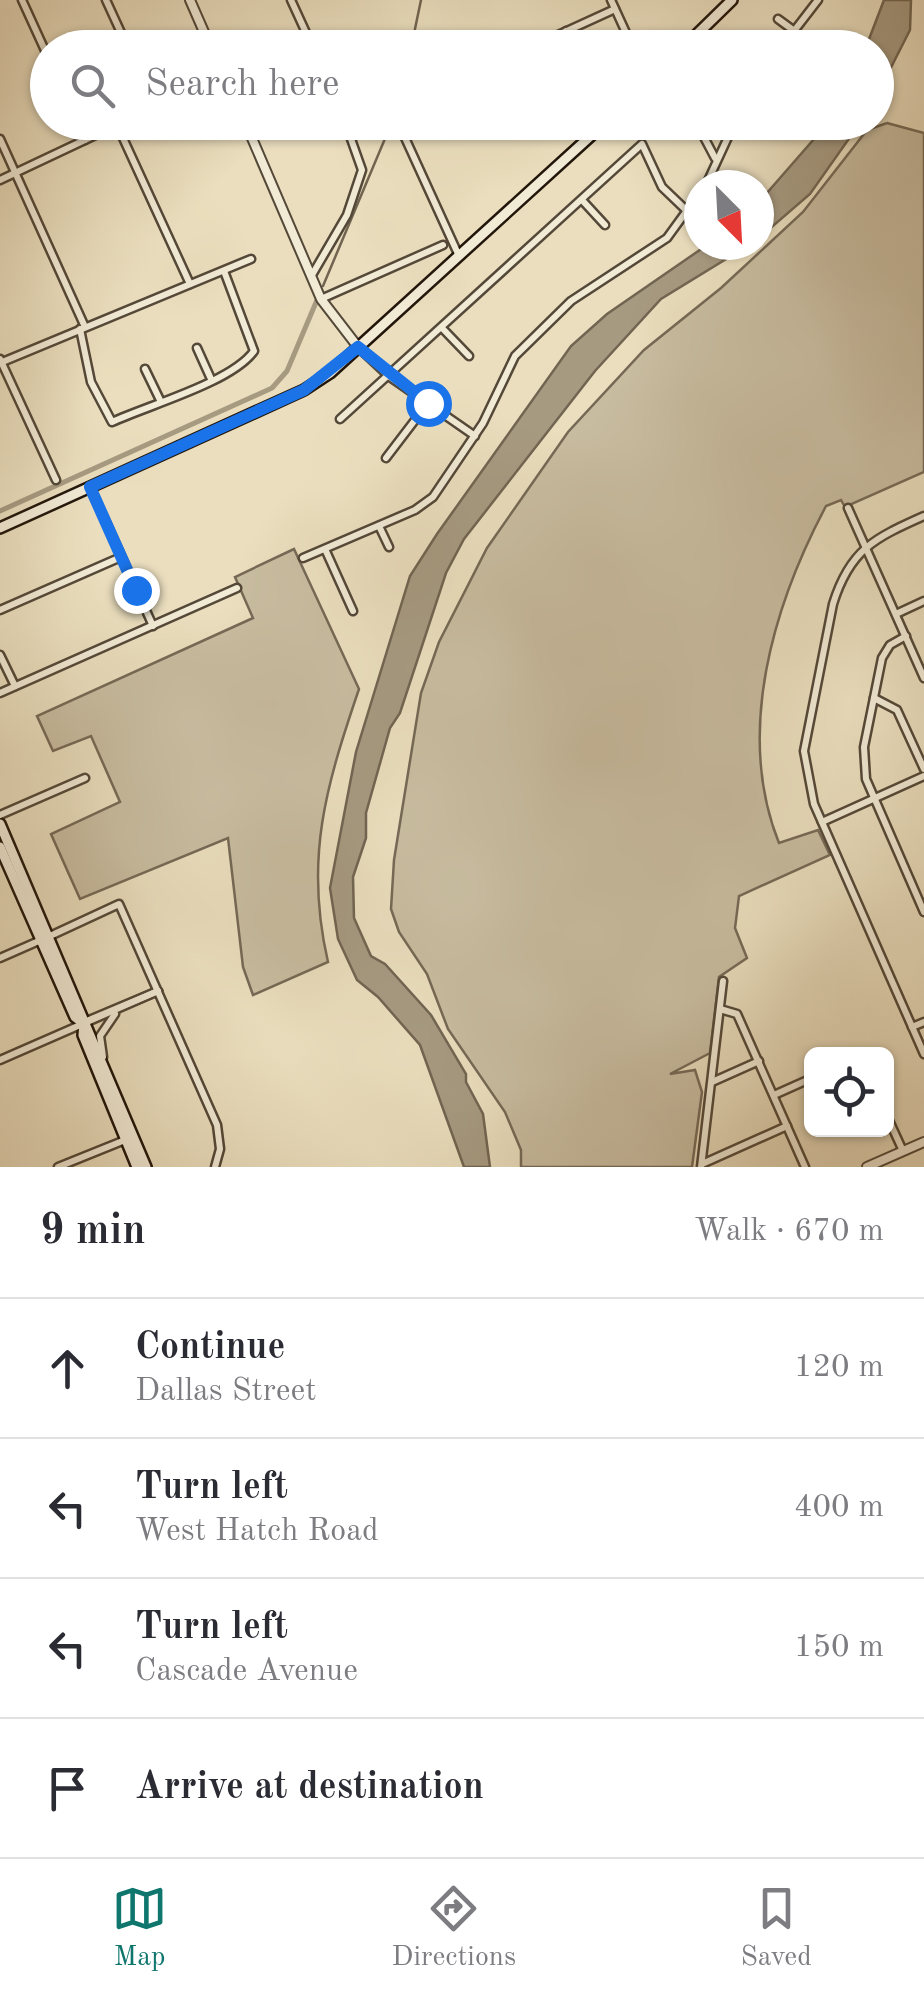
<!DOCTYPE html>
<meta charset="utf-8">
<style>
:root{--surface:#fff;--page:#f7f7f7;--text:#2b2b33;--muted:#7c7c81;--line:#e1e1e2;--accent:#0f766e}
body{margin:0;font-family:"Old Standard TT",serif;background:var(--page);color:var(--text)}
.controls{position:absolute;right:30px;bottom:30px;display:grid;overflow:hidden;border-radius:15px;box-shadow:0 2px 8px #0004}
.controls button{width:90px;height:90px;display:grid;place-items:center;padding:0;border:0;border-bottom:2px solid var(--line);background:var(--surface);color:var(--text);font:50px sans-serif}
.compass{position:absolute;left:684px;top:170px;width:90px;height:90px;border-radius:50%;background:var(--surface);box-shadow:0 2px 8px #0004;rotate:156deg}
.stop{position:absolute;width:30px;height:30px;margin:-22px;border:8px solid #1a73e8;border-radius:50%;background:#fff}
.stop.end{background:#1a73e8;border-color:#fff;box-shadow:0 2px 10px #0008}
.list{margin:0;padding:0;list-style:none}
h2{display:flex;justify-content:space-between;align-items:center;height:130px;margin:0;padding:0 40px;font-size:42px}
h2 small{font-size:32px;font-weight:400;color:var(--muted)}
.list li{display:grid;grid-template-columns:65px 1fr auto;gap:30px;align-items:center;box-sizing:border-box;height:140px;padding:0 40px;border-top:2px solid var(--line)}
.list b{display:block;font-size:38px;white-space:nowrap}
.list p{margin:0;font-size:32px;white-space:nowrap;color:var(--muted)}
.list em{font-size:32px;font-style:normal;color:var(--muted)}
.icon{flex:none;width:55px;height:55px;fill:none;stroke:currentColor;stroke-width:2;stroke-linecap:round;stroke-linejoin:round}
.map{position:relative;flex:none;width:924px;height:1167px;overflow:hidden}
.search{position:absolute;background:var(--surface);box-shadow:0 2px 8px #0004;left:30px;right:30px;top:30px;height:110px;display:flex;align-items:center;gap:25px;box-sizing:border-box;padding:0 35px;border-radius:55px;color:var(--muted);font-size:38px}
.sheet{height:690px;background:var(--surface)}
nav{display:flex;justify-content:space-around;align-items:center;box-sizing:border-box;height:140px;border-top:2px solid var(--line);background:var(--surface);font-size:28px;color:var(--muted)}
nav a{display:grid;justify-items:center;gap:5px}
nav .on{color:var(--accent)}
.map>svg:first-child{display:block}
.green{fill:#c8bca0;stroke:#756956;stroke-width:2.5}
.water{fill:#a69a81;stroke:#716552;stroke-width:2.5}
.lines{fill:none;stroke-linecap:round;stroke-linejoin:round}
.stream{stroke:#716552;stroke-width:2.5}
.canal{stroke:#a69a81;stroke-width:5}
.minor-casing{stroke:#544838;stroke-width:11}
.tertiary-casing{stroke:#544838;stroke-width:12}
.secondary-casing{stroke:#22160b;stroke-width:14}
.minor{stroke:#f1ead5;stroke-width:6}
.tertiary{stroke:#f1ead5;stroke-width:8}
.secondary{stroke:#f1ead5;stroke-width:9}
.route{stroke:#1a73e8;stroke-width:12}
</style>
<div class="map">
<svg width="924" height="1167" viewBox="0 0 924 1167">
<rect width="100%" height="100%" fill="#eadebe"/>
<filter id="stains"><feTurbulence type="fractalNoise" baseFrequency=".002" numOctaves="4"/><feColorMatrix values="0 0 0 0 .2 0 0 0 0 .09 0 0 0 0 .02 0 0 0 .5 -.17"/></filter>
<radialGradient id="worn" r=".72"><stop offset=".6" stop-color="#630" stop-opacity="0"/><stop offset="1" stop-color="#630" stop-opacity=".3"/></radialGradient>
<g class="green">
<path d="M887 123 924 133V472L845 507 841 500 826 506C773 606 735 733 779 843L818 830 830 855 739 896 735 928 747 958 719 977 710 1053 670 1074 695 1070 702 1092 692 1167H521V1150L505 1112 448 1029 427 974 399 932 391 909 394 860 421 693 439 642 487 548 568 432 644 350 721 288 803 212 867 130Z"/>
<path d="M294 549 359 689C326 786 304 859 328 962L253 995 243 967 228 838 80 899 51 834 120 802 91 736 53 751 37 716 253 618 235 577Z"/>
</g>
<g class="water">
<path d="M884 0H911L910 30 877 95 876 48 866 47Z"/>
<path d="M828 123H860L810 194 759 238V202Z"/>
<path d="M707 245H749L661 299 595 371 464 539 446 573 400 713 390 728 366 813V838L353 877 354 918 371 956 385 964 431 1015 466 1074V1082L483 1114 490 1167H464L420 1045 378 997 357 980 338 939 330 888 356 752 410 576 437 534 571 346 607 314Z"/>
</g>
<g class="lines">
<g class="stream">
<path d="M411 48 421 0"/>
<path d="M323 286 392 122"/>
</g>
<path class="canal" d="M0 511 272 388 287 371 317 300"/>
<g class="minor-casing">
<g id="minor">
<path d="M22 0 48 57"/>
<path d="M106 0 128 48"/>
<path d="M291 0 313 48"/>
<path d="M611 0 633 48"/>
<path d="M778 19 793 30"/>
<path d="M566 31 573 48"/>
<path d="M545 41 615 9"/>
<path d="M285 48 308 37"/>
<path d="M781 48 818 0"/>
<path d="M77 122 85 140"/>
<path d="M696 122 715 158"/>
<path d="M117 125 190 284"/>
<path d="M401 129 459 256"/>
<path d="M0 139 85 327"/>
<path d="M0 180 123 122"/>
<path d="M706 185 735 122"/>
<path d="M582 200 605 225"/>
<path d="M312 275 347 215 362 170 345 122"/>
<path d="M321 299 443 245"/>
<path d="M80 329 91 382 112 422C149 405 232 382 254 351L224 271"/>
<path d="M443 329 469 356"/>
<path d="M358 347 390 377 475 436"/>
<path d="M197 348 211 379"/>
<path d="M0 359 56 480"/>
<path d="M0 363 251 259"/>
<path d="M145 369 160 400"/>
<path d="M340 419 642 144 662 187 686 210"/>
<path d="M386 458 428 403"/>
<path d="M90 487 153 626"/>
<path d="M848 508 924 678"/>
<path d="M924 516C875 538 850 549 833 604L804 751 814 804 924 1054"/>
<path d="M379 526 389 547"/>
<path d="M325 549 353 611"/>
<path d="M303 558 415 510 433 497 483 423 515 356 571 301 667 238 699 194"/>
<path d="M0 610 121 557"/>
<path d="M896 614 924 601"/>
<path d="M906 636 890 645 882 658 864 747 866 779 924 912"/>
<path d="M0 655 15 686"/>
<path d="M0 693 237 588"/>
<path d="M874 698 897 710 924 769"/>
<path d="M0 815 85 778"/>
<path d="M822 822 924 776"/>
<path d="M50 936 119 904 217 1125 220 1149 215 1167"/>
<path d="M0 958 41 940"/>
<path d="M720 1009 737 1014 805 1167"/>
<path d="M89 1020 158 991"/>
<path d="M912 1027 924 1022"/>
<path d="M865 1054 869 1053"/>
<path d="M103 1057 100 1036 115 1014"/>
<path d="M0 1060 158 991"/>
<path d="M712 1082 759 1061"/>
<path d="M774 1095 812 1078"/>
<path d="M886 1114 903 1151"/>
<path d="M702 1164 787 1126"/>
<path d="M58 1167 125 1140"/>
<path d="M701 1167 723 981"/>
</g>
</g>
<g class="tertiary-casing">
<g id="tertiary">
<path d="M190 0 211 48"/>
<path d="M245 122 321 299 358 347"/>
<path d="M867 1167 924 1142"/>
</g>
</g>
<g class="secondary-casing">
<g id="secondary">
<path d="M683 48 732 0"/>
<path d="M0 528 304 390 330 373 606 122"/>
<path d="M0 824 146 1167"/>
<path d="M0 847 75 1017 84 1024 83 1035 137 1167"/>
</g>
</g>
<use href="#minor" class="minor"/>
<use href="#tertiary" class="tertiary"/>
<use href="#secondary" class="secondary"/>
</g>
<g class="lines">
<path class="route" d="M136 590 90 487 304 390 358 347 428 403"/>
</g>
<rect width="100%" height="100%" filter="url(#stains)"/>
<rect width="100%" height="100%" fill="url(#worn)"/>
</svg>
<div class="controls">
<button><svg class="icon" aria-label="locate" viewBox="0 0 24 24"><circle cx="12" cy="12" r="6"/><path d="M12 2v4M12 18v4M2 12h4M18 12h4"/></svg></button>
</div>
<svg class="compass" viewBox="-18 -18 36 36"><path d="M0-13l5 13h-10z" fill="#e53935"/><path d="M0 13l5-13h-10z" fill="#7c7c81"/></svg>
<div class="stop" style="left:428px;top:403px"></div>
<div class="stop end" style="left:136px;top:590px"></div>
<div class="search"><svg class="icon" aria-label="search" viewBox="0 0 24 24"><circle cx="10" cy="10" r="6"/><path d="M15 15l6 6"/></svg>Search here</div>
</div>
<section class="sheet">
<h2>9 min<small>Walk · 670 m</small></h2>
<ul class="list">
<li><svg class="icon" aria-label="ahead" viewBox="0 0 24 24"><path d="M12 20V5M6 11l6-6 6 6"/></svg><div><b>Continue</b><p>Dallas Street</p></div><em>120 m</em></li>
<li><svg class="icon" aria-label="left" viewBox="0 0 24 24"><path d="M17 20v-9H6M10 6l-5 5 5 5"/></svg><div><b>Turn left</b><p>West Hatch Road</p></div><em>400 m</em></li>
<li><svg class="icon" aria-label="left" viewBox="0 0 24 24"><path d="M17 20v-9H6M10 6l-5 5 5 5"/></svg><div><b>Turn left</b><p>Cascade Avenue</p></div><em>150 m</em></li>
<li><svg class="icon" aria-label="arrive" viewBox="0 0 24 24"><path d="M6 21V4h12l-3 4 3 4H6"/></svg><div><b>Arrive at destination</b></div></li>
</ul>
</section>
<nav>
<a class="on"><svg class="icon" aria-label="map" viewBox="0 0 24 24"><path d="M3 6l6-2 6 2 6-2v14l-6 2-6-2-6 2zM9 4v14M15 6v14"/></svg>Map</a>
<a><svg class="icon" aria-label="directions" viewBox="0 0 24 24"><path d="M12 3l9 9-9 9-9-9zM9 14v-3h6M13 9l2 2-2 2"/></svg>Directions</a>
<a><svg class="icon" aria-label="saved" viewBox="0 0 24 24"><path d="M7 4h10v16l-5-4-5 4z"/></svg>Saved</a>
</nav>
